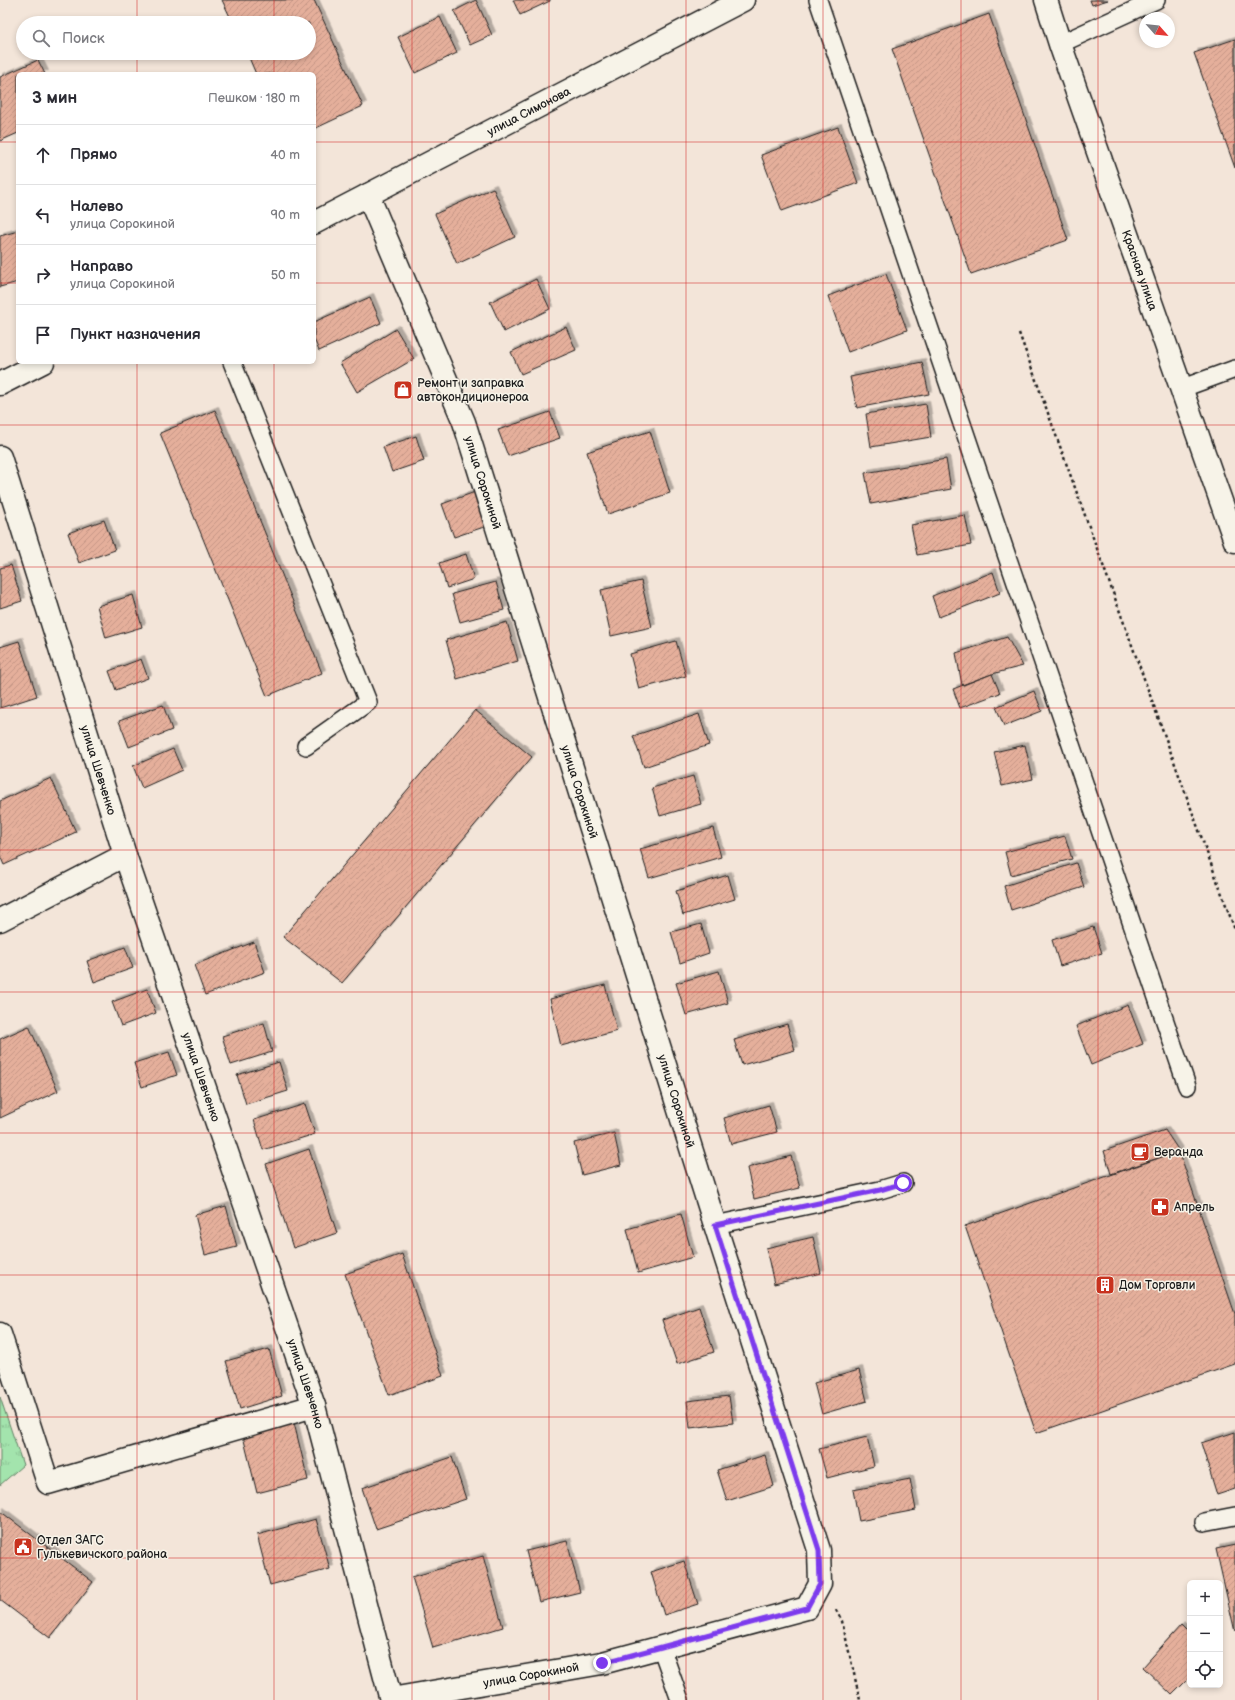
<!DOCTYPE html>
<html lang="ru">
<meta charset="utf-8">
<style>
:root{--surface:#fff;--page:#f2f2f3;--text:#2b2b33;--muted:#7c7c81;--line:#e1e1e2}
body{margin:0;font-family:"Balsamiq Sans",sans-serif;background:var(--page);color:var(--text)}
.controls{position:absolute;right:12px;bottom:12px;display:grid;overflow:hidden;border-radius:6px;box-shadow:0 2px 6px #0003}
.controls button{width:36px;height:36px;display:grid;place-items:center;padding:0;border:0;border-bottom:1px solid var(--line);background:var(--surface);color:var(--text);font:20px sans-serif}
.compass{position:absolute;left:1139px;top:12px;width:36px;height:36px;border-radius:50%;background:var(--surface);box-shadow:0 2px 6px #0003;rotate:117deg}
.stop{position:absolute;width:12px;height:12px;margin:-9px;border:3px solid #7c3aed;border-radius:50%;background:#fff}
.stop.end{background:#7c3aed;border-color:#fff;box-shadow:0 1px 4px #0008}
.list{margin:0;padding:0;list-style:none}
h2{display:flex;justify-content:space-between;align-items:center;height:52px;margin:0;padding:0 16px;font-size:17px}
h2 small{font-size:13px;font-weight:400;color:var(--muted)}
.list li{display:grid;grid-template-columns:26px 1fr auto;gap:12px;align-items:center;box-sizing:border-box;height:60px;padding:0 16px;border-top:1px solid var(--line)}
.list b{display:block;font-size:15px;white-space:nowrap}
.list p{margin:0;font-size:13px;white-space:nowrap;color:var(--muted)}
.list em{font-size:13px;font-style:normal;color:var(--muted)}
.icon{flex:none;width:22px;height:22px;fill:none;stroke:currentColor;stroke-width:2;stroke-linecap:round;stroke-linejoin:round}
.map{position:relative;flex:none;width:1235px;height:1700px;overflow:hidden}
.search{position:absolute;background:var(--surface);box-shadow:0 2px 6px #0003;left:16px;top:16px;width:300px;height:44px;display:flex;align-items:center;gap:10px;box-sizing:border-box;padding:0 14px;border-radius:22px;color:var(--muted);font-size:15px}
.panel{position:absolute;background:var(--surface);box-shadow:0 2px 6px #0003;left:16px;top:72px;width:300px;height:292px;border-radius:6px}
.map>svg:first-child{display:block}
.park{fill:url(#park-tufts);stroke:#608064}
.building{fill:url(#building-hatch);stroke:#1c1c1c;filter:url(#shadow)}
.lines{fill:none;stroke-linecap:round;stroke-linejoin:round}
.lane-casing{stroke:#1c1c1c;stroke-width:20}
.street-casing{stroke:#1c1c1c;stroke-width:25}
.secondary-casing{stroke:#1c1c1c;stroke-width:25}
.path{stroke:#1c1c1c;stroke-width:2.5;stroke-dasharray:3 3;stroke-linecap:butt}
.lane{stroke:#f7f3e8;stroke-width:17}
.street{stroke:#f7f3e8;stroke-width:22}
.secondary{stroke:#f7f3e8;stroke-width:22}
.route{stroke:#7c3aed;stroke-width:5}
.grid{fill:none;stroke:#d62828;stroke-width:1;stroke-opacity:0.55}
.labels{text-anchor:middle;stroke-width:3;stroke-linejoin:round;paint-order:stroke}
.street-label{font-size:12px;fill:#1c1c1c;stroke:#f7f3e8}
.poi-label{font-size:12px;fill:#1c1c1c;stroke:#f7f3e8;text-anchor:start}
</style>
<div class="map">
<svg width="1235" height="1700" viewBox="0 0 1235 1700">
<defs>
<pattern id="park-tufts" width="24" height="20" patternUnits="userSpaceOnUse"><rect width="24" height="20" fill="#a3e4ad"/><path d="M3 7l-1-3M5 7V3M7 7l1-3M15 17l-1-3M17 17v-4M19 17l1-3" fill="none" stroke="#8cc394"/></pattern>
<pattern id="building-hatch" width="6" height="6" patternUnits="userSpaceOnUse"><rect width="6" height="6" fill="#e5af9b"/><path d="M-1 1l2-2M0 6l6-6M5 7l2-2" fill="none" stroke="#c49685"/></pattern>
<filter id="shadow"><feDropShadow dx="3.5" dy="-3.5" stdDeviation="0" flood-color="#0004"/></filter>
</defs>
<rect width="100%" height="100%" fill="#f3e5d9"/>
<filter id="ink" filterUnits="userSpaceOnUse"><feTurbulence type="fractalNoise" baseFrequency=".025" numOctaves="2"/><feDisplacementMap in="SourceGraphic" scale="8" xChannelSelector="R" yChannelSelector="G"/><feConvolveMatrix kernelMatrix="1 2 1 2 8 2 1 2 1" color-interpolation-filters="sRGB"/></filter>
<g filter="url(#ink)">
<path class="park" d="M0 1397 23 1465 0 1485Z"/>
<g class="building">
<path d="M222 0H314L363 106 314 129V74H256L247 53H309V23H233Z"/>
<path d="M476 0 492 35 470 45 454 11Z"/>
<path d="M513 0H550V1L520 15Z"/>
<path d="M1090 0H1108L1092 5Z"/>
<path d="M989 14 1068 240 971 274 892 49Z"/>
<path d="M440 17 457 53 415 73 398 37Z"/>
<path d="M1235 39V168L1194 53Z"/>
<path d="M38 60 45 74H18V133L0 141V77Z"/>
<path d="M838 127 858 183 782 211 761 155Z"/>
<path d="M493 188 515 237 457 264 435 214Z"/>
<path d="M18 231V282L0 287V236Z"/>
<path d="M886 274 907 330 848 352 828 296Z"/>
<path d="M536 279 550 309 504 332 490 302Z"/>
<path d="M370 297 381 323 319 351 314 339V322Z"/>
<path d="M566 327 576 350 521 374 511 352Z"/>
<path d="M396 329 414 359 357 392 340 363Z"/>
<path d="M922 362 929 394 857 408 850 377Z"/>
<path d="M926 404 931 437 871 447 866 414Z"/>
<path d="M215 410 322 673 267 696 160 433Z"/>
<path d="M550 412 560 438 508 456 498 430Z"/>
<path d="M650 431 670 493 608 514 587 452Z"/>
<path d="M416 436 424 461 392 472 383 447Z"/>
<path d="M946 459 951 489 871 504 865 473Z"/>
<path d="M475 492 487 526 454 537 442 504Z"/>
<path d="M965 515 971 545 917 555 911 525Z"/>
<path d="M104 520 115 550 79 563 68 533Z"/>
<path d="M466 554 474 579 447 588 439 563Z"/>
<path d="M11 565 22 601 0 608V568Z"/>
<path d="M993 572 1000 593 939 617 932 596Z"/>
<path d="M641 581 652 627 611 636 601 590Z"/>
<path d="M496 582 504 610 460 622 452 594Z"/>
<path d="M133 595 142 627 106 638 97 606Z"/>
<path d="M507 622 518 661 457 679 446 640Z"/>
<path d="M1007 637 1023 666 992 674 962 685 956 653Z"/>
<path d="M19 641 37 696 0 708V647Z"/>
<path d="M676 641 686 676 639 689 630 654Z"/>
<path d="M141 659 148 678 116 690 109 671Z"/>
<path d="M992 674 1000 693 960 708 953 689Z"/>
<path d="M1034 691 1042 711 1004 726 996 707Z"/>
<path d="M163 705 172 730 129 747 119 721Z"/>
<path d="M475 710 532 757 342 983 283 937Z"/>
<path d="M699 714 709 745 644 767 633 736Z"/>
<path d="M1025 745 1033 779 1002 786 994 752Z"/>
<path d="M173 749 182 770 142 788 133 766Z"/>
<path d="M693 776 701 804 660 816 652 788Z"/>
<path d="M51 778 76 832 4 865 0 856V801Z"/>
<path d="M713 828 721 857 649 878 640 849Z"/>
<path d="M1065 836 1072 859 1011 875 1005 852Z"/>
<path d="M1076 863 1084 887 1011 910 1004 886Z"/>
<path d="M728 875 735 899 683 915 676 891Z"/>
<path d="M701 924 709 953 680 963 671 932Z"/>
<path d="M1093 927 1102 953 1060 966 1052 940Z"/>
<path d="M254 942 265 972 205 995 194 965Z"/>
<path d="M125 947 133 968 94 982 87 961Z"/>
<path d="M719 971 728 1003 686 1015 676 983Z"/>
<path d="M605 985 617 1031 561 1046 550 999Z"/>
<path d="M147 989 156 1013 121 1026 112 1002Z"/>
<path d="M1128 1005 1143 1044 1091 1065 1076 1026Z"/>
<path d="M264 1023 272 1052 231 1065 222 1036Z"/>
<path d="M787 1024 795 1050 742 1065 734 1040Z"/>
<path d="M29 1026 58 1091 0 1118V1039Z"/>
<path d="M169 1052 177 1075 142 1087 134 1063Z"/>
<path d="M279 1062 288 1091 246 1104 237 1075Z"/>
<path d="M305 1104 315 1134 263 1150 254 1120Z"/>
<path d="M769 1105 777 1132 731 1144 724 1118Z"/>
<path d="M1165 1130 1179 1151 1111 1174 1104 1151Z"/>
<path d="M614 1133 621 1165 582 1175 574 1143Z"/>
<path d="M309 1149 337 1233 293 1248 266 1164Z"/>
<path d="M1179 1151 1235 1314V1364L1036 1433 965 1226Z"/>
<path d="M791 1156 800 1188 754 1199 747 1168Z"/>
<path d="M226 1206 237 1247 205 1255 195 1215Z"/>
<path d="M681 1214 693 1257 638 1273 627 1229Z"/>
<path d="M813 1237 821 1273 774 1284 766 1248Z"/>
<path d="M402 1254 443 1376 389 1395 345 1274Z"/>
<path d="M699 1307 714 1352 677 1364 662 1320Z"/>
<path d="M269 1349 282 1396 240 1409 226 1361Z"/>
<path d="M859 1370 867 1401 822 1414 814 1383Z"/>
<path d="M729 1396 733 1423 690 1428 687 1401Z"/>
<path d="M294 1423 308 1480 257 1493 243 1436Z"/>
<path d="M1235 1432V1489L1217 1495 1201 1443Z"/>
<path d="M867 1437 874 1466 827 1478 819 1449Z"/>
<path d="M765 1455 774 1486 727 1501 717 1470Z"/>
<path d="M452 1457 466 1499 376 1529 362 1488Z"/>
<path d="M910 1479 916 1510 859 1521 853 1490Z"/>
<path d="M0 1511 93 1582 50 1638 0 1600Z"/>
<path d="M316 1519 330 1569 270 1585 257 1535Z"/>
<path d="M567 1541 580 1592 539 1602 526 1551Z"/>
<path d="M1235 1545V1632L1216 1549Z"/>
<path d="M483 1556 503 1627 433 1648 412 1577Z"/>
<path d="M684 1561 698 1604 664 1615 651 1572Z"/>
<path d="M1181 1625 1190 1634V1677L1172 1695 1143 1667Z"/>
</g>
<g class="lines">
<g class="lane-casing">
<g id="lane">
<path d="M818 0 1187 1086"/>
<path d="M1060 44 1156 0"/>
<path d="M232 362 368 702 306 746"/>
<path d="M1180 389 1235 369"/>
<path d="M715 1225 880 1190 903 1183"/>
<path d="M1204 1522 1235 1516"/>
<path d="M661 1647 680 1700"/>
</g>
</g>
<g class="street-casing">
<g id="street">
<path id="s1" d="M368 195 464 422 715 1225 819 1550 820 1584 807 1608 602 1663 391 1699"/>
<path id="s2" d="M0 457 125 855 314 1406 391 1700"/>
<path d="M0 920 125 855"/>
<path d="M0 1334 48 1483 314 1406"/>
</g>
</g>
<g class="secondary-casing">
<g id="secondary">
<path id="s3" d="M1046 0 1060 44 1235 541"/>
<path id="s4" d="M314 223 743 0"/>
<path d="M0 384 43 362"/>
</g>
</g>
<g class="path">
<path d="M1019 333 1235 930"/>
<path d="M836 1610 842 1621 860 1700"/>
</g>
<use href="#lane" class="lane"/>
<use href="#street" class="street"/>
<use href="#secondary" class="secondary"/>
</g>
</g>
<g class="lines" filter="url(#ink)">
<path class="route" d="M602 1663 807 1608 820 1584 819 1550 715 1225 880 1190 903 1183"/>
</g>
<path class="grid" d="M137 0V23M274 0V23M412 0V1700M549 0V1700M686 0V1700M823 0V1700M961 0V1700M1098 0V1700M137 53V74M274 53V74M0 142H18M314 142H1235M0 283H18M314 283H1235M137 362V1700M274 362V1700M0 425H1235M0 567H1235M0 708H1235M0 850H1235M0 992H1235M0 1133H1235M0 1275H1235M0 1417H1235M0 1558H1235"/>
<defs>
<g id="shop-square" transform="scale(1)"><rect x="-9" y="-9" width="18" height="18" rx="4" fill="#c8321e" stroke="#f7f3e8"/><path d="M-5-2.5h2.3a2.7 3.5 0 0 1 5.4 0H5L5.5 6h-11ZM-1.5-2.5h3a1.5 2.3 0 0 0-3 0Z" fill="#fff"/></g>
<g id="cafe-square" transform="scale(1)"><rect x="-9" y="-9" width="18" height="18" rx="4" fill="#c8321e" stroke="#f7f3e8"/><path d="M-5.5-4.5H6V0H3Q3 3.5 0 3.5H-2.5Q-5.5 3.5-5.5 0ZM3-3.2v2h1.7v-2ZM-6 4.5H4V6H-6Z" fill="#fff"/></g>
<g id="pharmacy-square" transform="scale(1)"><rect x="-9" y="-9" width="18" height="18" rx="4" fill="#c8321e" stroke="#f7f3e8"/><path d="M-2-6h4v4h4v4h-4v4h-4v-4h-4v-4h4Z" fill="#fff"/></g>
<g id="building-square" transform="scale(1)"><rect x="-9" y="-9" width="18" height="18" rx="4" fill="#c8321e" stroke="#f7f3e8"/><path d="M-4-6H4V6H1V3H-1V6H-4ZM-2.5-4.3h1.7v1.8h-1.7ZM.8-4.3h1.7v1.8H.8ZM-2.5-1h1.7V.8h-1.7ZM.8-1h1.7V.8H.8Z" fill="#fff"/></g>
<g id="civic-square" transform="scale(1)"><rect x="-9" y="-9" width="18" height="18" rx="4" fill="#c8321e" stroke="#f7f3e8"/><path d="M-.6-6.5H3V-4.5H.6V-3L4-1V1h2V6H-6V1h2V-1L-.6-3ZM-1.2 2.5V6h2.4V2.5Z" fill="#fff"/></g>
</defs>
<g fill-rule="evenodd">
<use href="#shop-square" x="403" y="390"/>
<use href="#cafe-square" x="1140" y="1152"/>
<use href="#pharmacy-square" x="1160" y="1207"/>
<use href="#building-square" x="1105" y="1285"/>
<use href="#civic-square" x="23" y="1547"/>
</g>
<g class="labels">
<g class="street-label">
<text dy="4" stroke="none"><textPath href="#s4" startOffset="242">улица Симонова</textPath></text>
<text dy="4" stroke="none"><textPath href="#s3" startOffset="286">Красная улица</textPath></text>
<text dy="4" stroke="none"><textPath href="#s1" startOffset="310">улица Сорокиной</textPath></text>
<text dy="4" stroke="none"><textPath href="#s2" startOffset="328">улица Шевченко</textPath></text>
<text dy="4" stroke="none"><textPath href="#s1" startOffset="634">улица Сорокиной</textPath></text>
<text dy="4" stroke="none"><textPath href="#s2" startOffset="652">улица Шевченко</textPath></text>
<text dy="4" stroke="none"><textPath href="#s1" startOffset="958">улица Сорокиной</textPath></text>
<text dy="4" stroke="none"><textPath href="#s2" startOffset="976">улица Шевченко</textPath></text>
<text transform="translate(531 1675) rotate(-10)" y="4">улица Сорокиной</text>
</g>
<g class="poi-label">
<text x="417" y="387">Ремонт и заправка<tspan x="417" dy="14">автокондиционероа</tspan></text>
<text x="1154" y="1156">Веранда</text>
<text x="1174" y="1211">Апрель</text>
<text x="1119" y="1289">Дом Торговли</text>
<text x="37" y="1544">Отдел ЗАГС<tspan x="37" dy="14">Гулькевичского района</tspan></text>
</g>
</g>
</svg>
<div class="controls">
<button>+</button>
<button>−</button>
<button><svg class="icon" aria-label="locate" viewBox="0 0 24 24"><circle cx="12" cy="12" r="6"/><path d="M12 2v4M12 18v4M2 12h4M18 12h4"/></svg></button>
</div>
<svg class="compass" viewBox="-18 -18 36 36"><path d="M0-13l5 13h-10z" fill="#e53935"/><path d="M0 13l5-13h-10z" fill="#7c7c81"/></svg>
<div class="stop" style="left:903px;top:1183px"></div>
<div class="stop end" style="left:602px;top:1663px"></div>
<div class="search"><svg class="icon" aria-label="search" viewBox="0 0 24 24"><circle cx="10" cy="10" r="6"/><path d="M15 15l6 6"/></svg>Поиск</div>
<section class="panel">
<h2>3 мин<small>Пешком · 180 m</small></h2>
<ul class="list">
<li><svg class="icon" aria-label="ahead" viewBox="0 0 24 24"><path d="M12 20V5M6 11l6-6 6 6"/></svg><div><b>Прямо</b></div><em>40 m</em></li>
<li><svg class="icon" aria-label="left" viewBox="0 0 24 24"><path d="M17 20v-9H6M10 6l-5 5 5 5"/></svg><div><b>Налево</b><p>улица Сорокиной</p></div><em>90 m</em></li>
<li><svg class="icon" aria-label="right" viewBox="0 0 24 24"><path d="M7 20v-9h11M14 6l5 5-5 5"/></svg><div><b>Направо</b><p>улица Сорокиной</p></div><em>50 m</em></li>
<li><svg class="icon" aria-label="arrive" viewBox="0 0 24 24"><path d="M6 21V4h12l-3 4 3 4H6"/></svg><div><b>Пункт назначения</b></div></li>
</ul>
</section>
</div>
